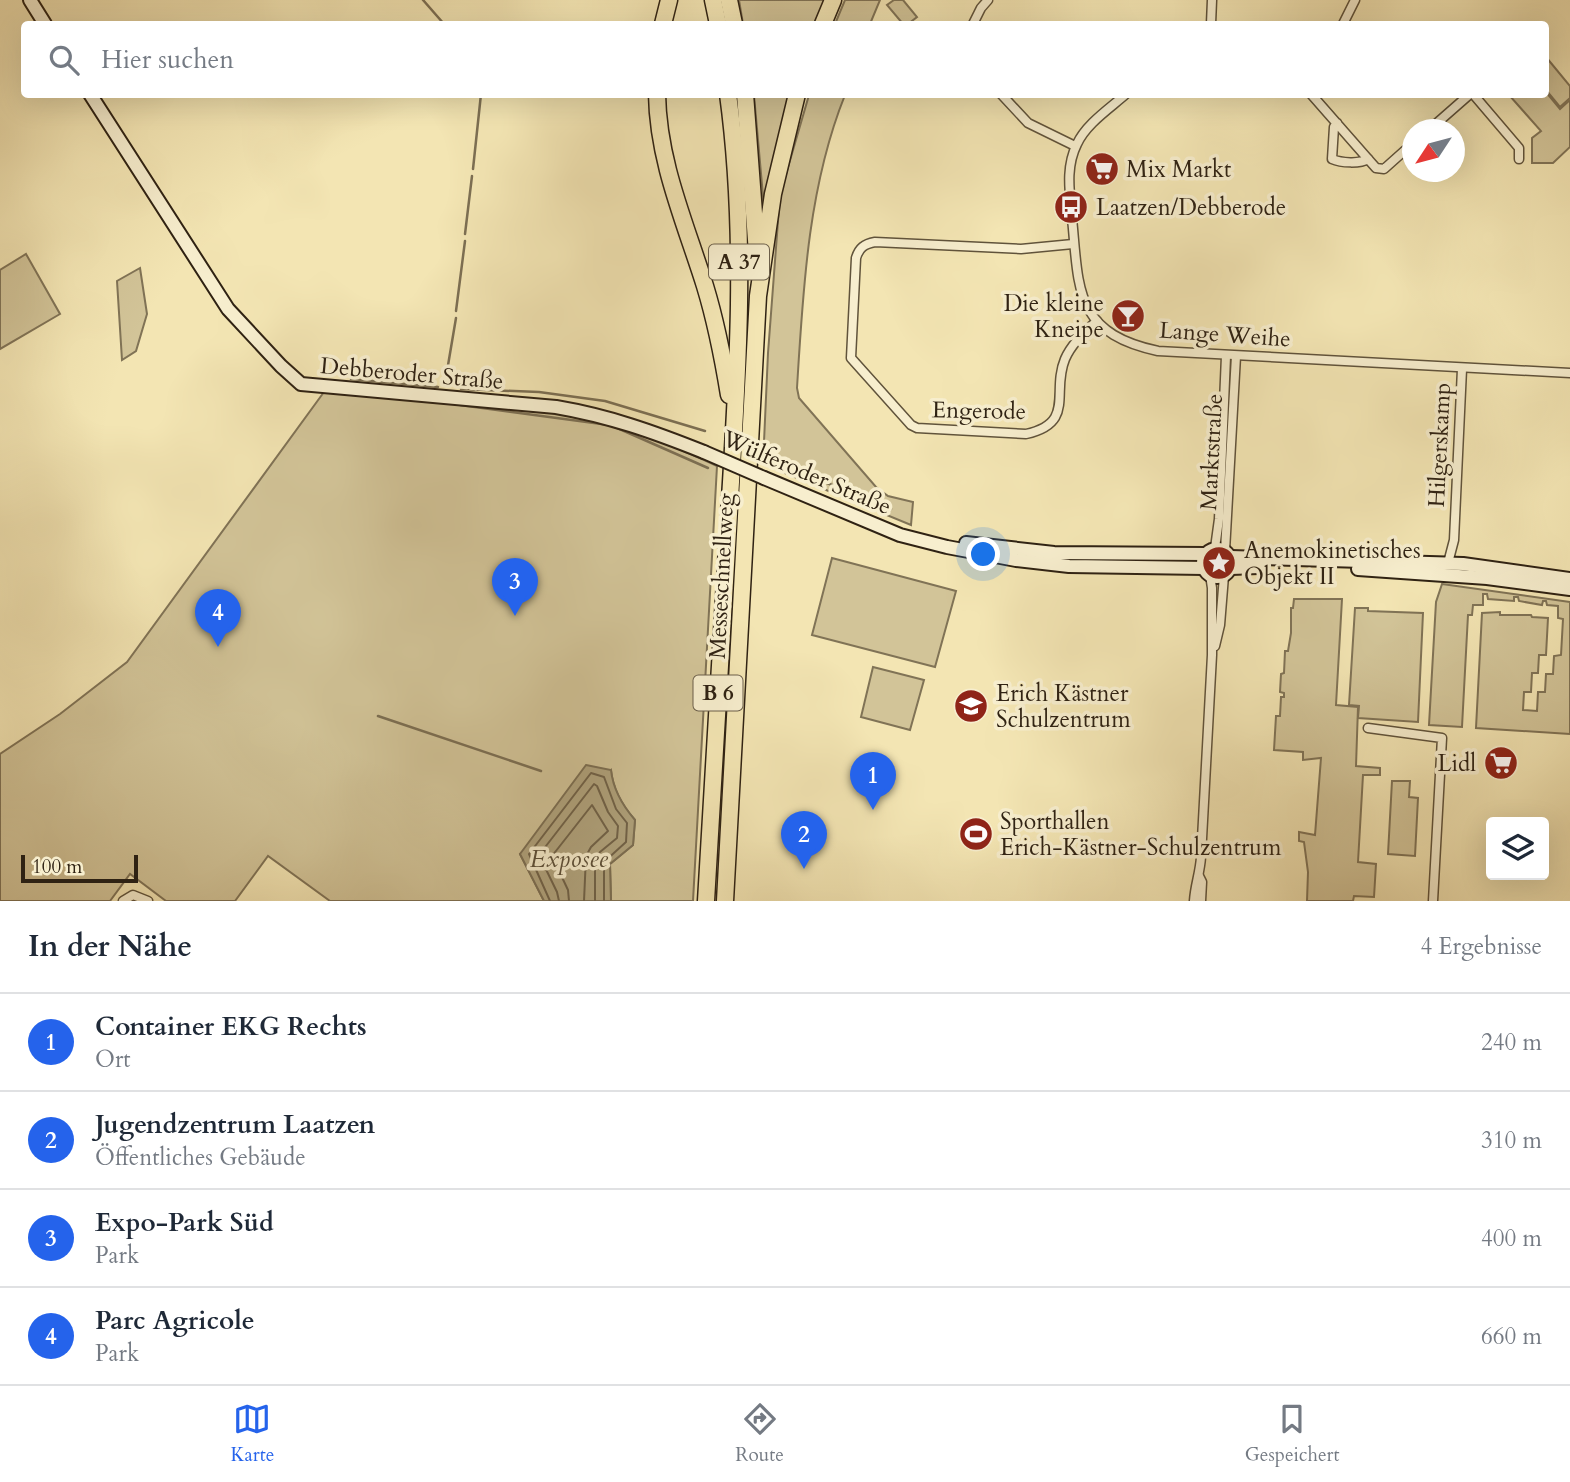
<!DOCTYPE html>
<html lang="de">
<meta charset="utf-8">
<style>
:root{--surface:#fff;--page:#f6f6f7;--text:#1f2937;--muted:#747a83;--line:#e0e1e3;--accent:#2563eb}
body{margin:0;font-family:Cardo,serif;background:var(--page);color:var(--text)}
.controls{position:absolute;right:21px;bottom:21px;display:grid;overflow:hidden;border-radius:7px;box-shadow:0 7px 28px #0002}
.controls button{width:63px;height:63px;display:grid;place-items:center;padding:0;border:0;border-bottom:2px solid var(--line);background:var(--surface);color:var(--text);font:35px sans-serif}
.compass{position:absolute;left:1402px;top:119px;width:63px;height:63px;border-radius:50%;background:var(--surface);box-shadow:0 7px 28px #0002;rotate:234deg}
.scale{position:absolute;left:21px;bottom:18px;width:117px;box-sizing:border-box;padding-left:7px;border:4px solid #2f2213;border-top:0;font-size:19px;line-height:24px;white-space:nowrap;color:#2f2213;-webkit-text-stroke:5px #f7eece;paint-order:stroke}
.you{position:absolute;left:984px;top:555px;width:24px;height:24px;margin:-18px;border:5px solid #fff;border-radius:50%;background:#1a73e8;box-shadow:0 0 0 10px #1a73e833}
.badge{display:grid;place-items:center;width:46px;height:46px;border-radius:50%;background:var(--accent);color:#fff;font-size:23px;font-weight:700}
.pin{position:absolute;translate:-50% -58px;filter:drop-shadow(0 2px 4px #0008)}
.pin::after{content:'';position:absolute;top:37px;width:24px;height:21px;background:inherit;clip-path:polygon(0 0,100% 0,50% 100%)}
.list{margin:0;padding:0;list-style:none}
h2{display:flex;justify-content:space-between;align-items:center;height:91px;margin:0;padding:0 28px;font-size:30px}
h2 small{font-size:23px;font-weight:400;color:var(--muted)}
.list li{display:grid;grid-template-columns:46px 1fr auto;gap:21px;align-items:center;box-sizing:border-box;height:98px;padding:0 28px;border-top:2px solid var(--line)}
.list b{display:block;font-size:26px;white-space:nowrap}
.list p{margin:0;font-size:23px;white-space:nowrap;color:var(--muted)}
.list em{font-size:23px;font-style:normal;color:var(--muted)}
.icon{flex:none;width:38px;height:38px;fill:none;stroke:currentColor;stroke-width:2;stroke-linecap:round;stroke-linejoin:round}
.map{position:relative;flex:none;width:1570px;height:901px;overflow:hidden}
.search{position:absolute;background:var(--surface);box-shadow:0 7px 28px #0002;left:21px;right:21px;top:21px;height:77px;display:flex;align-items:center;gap:18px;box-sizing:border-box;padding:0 24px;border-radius:7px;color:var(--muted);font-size:26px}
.sheet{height:483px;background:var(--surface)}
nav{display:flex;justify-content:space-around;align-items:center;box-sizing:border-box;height:98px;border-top:2px solid var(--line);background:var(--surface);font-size:19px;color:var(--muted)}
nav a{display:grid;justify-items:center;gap:4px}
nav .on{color:var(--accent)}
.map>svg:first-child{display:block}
.green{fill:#d2c498;stroke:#807356;stroke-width:2}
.water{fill:#b0a37d;stroke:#7c6f53;stroke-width:2}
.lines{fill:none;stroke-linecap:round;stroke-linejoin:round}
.shore{stroke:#706248;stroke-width:2}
.stream{stroke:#7c6f53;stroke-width:2.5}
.street-casing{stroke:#60533b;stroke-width:11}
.secondary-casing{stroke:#2f2213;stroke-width:16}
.highway-casing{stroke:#2f2213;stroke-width:19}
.street{stroke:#f7eece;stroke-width:8}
.secondary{stroke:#f7eece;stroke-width:12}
.highway{stroke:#f3e5b3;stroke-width:16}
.secondary-bridge-casing{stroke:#2f2213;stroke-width:16;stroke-linecap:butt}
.secondary-bridge{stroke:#f7eece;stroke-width:12}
.labels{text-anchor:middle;stroke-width:7;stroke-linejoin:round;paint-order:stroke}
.shield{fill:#f7eece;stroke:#6b5f4b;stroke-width:2}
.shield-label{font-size:21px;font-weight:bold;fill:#2f2213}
.poi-label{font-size:23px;fill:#2f2213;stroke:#f7eece;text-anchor:start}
.street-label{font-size:23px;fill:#2f2213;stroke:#f7eece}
.water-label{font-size:24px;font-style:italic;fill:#5c4f38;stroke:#f7eece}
</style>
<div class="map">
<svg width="1570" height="901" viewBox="0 0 1570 901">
<rect width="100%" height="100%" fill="#f3e5b3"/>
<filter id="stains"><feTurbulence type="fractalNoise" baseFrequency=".00286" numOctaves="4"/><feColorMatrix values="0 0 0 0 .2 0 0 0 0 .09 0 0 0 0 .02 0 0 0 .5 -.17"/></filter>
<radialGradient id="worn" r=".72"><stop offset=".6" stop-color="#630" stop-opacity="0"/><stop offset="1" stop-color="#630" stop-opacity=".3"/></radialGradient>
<g class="green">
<path d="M739 0H827L816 24H743Z"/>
<path d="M845 0H880L870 24H835Z"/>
<path d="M894 0H903L917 17 908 24H903L887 5Z"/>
<path d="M1546 57 1570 86V98L1560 107 1546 90Z"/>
<path d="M1546 92 1560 109 1570 100V147L1553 163H1532V138L1541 131 1509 95 1546 94Z"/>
<path d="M754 95H792L764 207Z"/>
<path d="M809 95H845C808 187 803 290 797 388L799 398 876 487 888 496 913 502 911 525 763 464 768 353 780 195Z"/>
<path d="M26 254 60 314 0 349V270Z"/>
<path d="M140 268 147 314 136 351 122 360 117 281Z"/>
<path d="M324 392 573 415C624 425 671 445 717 466L693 901H611L610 864 633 845 635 820C622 805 613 790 611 770L520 854 544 901H330L268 856 235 901H166L130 874 110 901H0V754L60 714 127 662Z"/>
<path d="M832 558 956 591 935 667 812 635Z"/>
<path d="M1442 584 1570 602V734L1476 728 1482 613 1500 612V615H1531L1532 617 1548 618 1546 655H1539L1538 673H1532L1531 692H1524L1523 710 1537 711 1538 692H1545L1546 674H1553L1554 656 1561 655 1563 619 1558 618V606L1547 605 1546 601H1543L1542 605 1519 601 1518 597H1514V601L1488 599 1487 594H1483V605H1473L1472 615H1468L1462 727 1429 725 1436 602Z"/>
<path d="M1294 599H1342L1336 705 1358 707 1356 766 1380 768V775H1363L1358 862 1376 864 1374 897 1354 896 1353 901H1307L1308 872 1304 842 1299 841V832L1315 835 1321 758 1303 760V752L1274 750 1276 716H1280L1281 697H1284V693L1280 692 1281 674 1284 673 1285 651H1288L1291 633V608H1293Z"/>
<path d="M1355 608H1368V611L1423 613 1418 722 1358 718 1359 706 1349 705Z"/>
<path d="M873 667 924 680 910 730 861 717Z"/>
<path d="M1392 781H1410L1409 797 1418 798 1415 856 1388 854Z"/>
</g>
<path class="water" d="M586 765 611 770C613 790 622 805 635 820L633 845 610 864 611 901H544L520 854Z"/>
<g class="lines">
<g class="shore">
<path d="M550 901 529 854 591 773 604 777 616 809 627 823 626 842 604 862V901"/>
<path d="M559 901 557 892 539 855 594 784 597 786 608 812 618 826 617 838 600 852 595 859V901"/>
<path d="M569 901 568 890 552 856 592 805 608 831 591 847 586 856 584 901"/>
</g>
<g class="stream">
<path d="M423 0 444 24"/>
<path d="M473 169 481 94"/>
<path d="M465 234 472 176"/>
<path d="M456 311 465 241"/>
<path d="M351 379 438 387"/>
<path d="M445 383 456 318"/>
<path d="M461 389 539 392 605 401 705 431"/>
<path d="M460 405 609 425"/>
<path d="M615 427 708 468"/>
<path d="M768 459 891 509"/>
<path d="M378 716 541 771"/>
</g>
<g class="street-casing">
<g id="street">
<path d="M973 24 981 8 988 0"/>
<path d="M1211 24 1212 0"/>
<path d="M1343 24 1355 0"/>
<path d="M1001 94 1028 123 1075 146"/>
<path d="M1126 94C1109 109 1086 124 1077 144 1065 168 1070 193 1072 218 1079 289 1074 333 1158 351L1570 373"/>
<path d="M1311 94 1368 159C1360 164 1341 163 1332 159L1334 127 1337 123"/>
<path d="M1473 94 1519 148V159"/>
<path d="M1429 130 1470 94"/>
<path d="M1368 159 1376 168 1384 169 1412 144"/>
<path d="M1073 244 1021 249 875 242C864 244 859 248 856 258L851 358 911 425 917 428 1026 434C1076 423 1051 392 1065 359 1071 345 1085 331 1097 321"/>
<path d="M1215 548 1219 519 1226 356"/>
<path d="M1225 551 1236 356"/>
<path d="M1448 563 1454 540 1462 369"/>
<path d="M1215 646 1220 625 1224 576"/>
<path d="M1368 728 1442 738 1433 901"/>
<path d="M1199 876 1202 882 1201 901"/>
<path d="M123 901 133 895 148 901"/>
<path d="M1194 901C1195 885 1200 873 1201 857L1212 655V588L1210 575"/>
</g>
</g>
<g class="secondary-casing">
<g id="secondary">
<path d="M30 0 45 24"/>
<path d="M90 94 228 309 281 366 301 384 556 407C609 416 654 432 704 452"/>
<path d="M764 478 900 535 947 547 1016 560 1069 566 1204 568"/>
<path d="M966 543 1054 553 1205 554"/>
<circle cx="1217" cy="563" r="14"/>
<path d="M1231 557 1463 564 1570 579"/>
<path d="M1231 568 1259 567"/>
<path d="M1358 569 1487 578 1570 589"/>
</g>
</g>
<g class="highway-casing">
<g id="highway">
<path d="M713 0 718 24"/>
<path d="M729 0 734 24"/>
<path d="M663 24 669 0"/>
<path d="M823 24 833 0"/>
<path d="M657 94C658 162 685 222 705 286 716 322 723 358 729 395"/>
<path d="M745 94 757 253"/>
<path d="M706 901C714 772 721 643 729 514 738 374 747 234 728 94"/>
<path d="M725 901 758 296 773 194 797 94"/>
</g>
</g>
<use href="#street" class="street"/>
<use href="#secondary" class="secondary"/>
<use href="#highway" class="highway"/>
<g class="secondary-bridge-casing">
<path id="secondary-bridge" d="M704 452 764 478"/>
</g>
<use href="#secondary-bridge" class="secondary-bridge"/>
</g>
<defs>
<g id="supermarket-disc" transform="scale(1.75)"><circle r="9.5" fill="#8f2418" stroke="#f7eece"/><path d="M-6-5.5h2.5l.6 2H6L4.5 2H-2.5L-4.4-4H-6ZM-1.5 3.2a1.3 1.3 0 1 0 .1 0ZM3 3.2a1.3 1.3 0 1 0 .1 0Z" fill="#fff"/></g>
<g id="bus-disc" transform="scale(1.75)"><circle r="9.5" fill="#8f2418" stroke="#f7eece"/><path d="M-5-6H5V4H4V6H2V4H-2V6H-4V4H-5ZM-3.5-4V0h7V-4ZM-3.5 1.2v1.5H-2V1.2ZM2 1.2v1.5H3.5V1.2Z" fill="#fff"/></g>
<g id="bar-disc" transform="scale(1.75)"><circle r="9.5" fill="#8f2418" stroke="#f7eece"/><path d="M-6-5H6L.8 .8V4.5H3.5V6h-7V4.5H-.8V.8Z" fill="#fff"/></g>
<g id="sight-disc" transform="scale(1.75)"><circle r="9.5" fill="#8f2418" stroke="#f7eece"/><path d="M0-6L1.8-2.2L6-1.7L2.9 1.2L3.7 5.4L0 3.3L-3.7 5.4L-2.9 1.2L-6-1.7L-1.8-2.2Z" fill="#fff"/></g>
<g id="school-disc" transform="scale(1.75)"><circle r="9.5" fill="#8f2418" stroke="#f7eece"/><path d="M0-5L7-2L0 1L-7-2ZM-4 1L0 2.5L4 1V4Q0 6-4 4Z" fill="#fff"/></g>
<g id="stadium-disc" transform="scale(1.75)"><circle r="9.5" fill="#8f2418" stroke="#f7eece"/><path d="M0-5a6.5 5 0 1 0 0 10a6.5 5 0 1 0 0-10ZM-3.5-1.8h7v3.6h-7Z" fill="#fff"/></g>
</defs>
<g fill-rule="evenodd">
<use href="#supermarket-disc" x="1102" y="169"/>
<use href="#bus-disc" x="1071" y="207"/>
<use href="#bar-disc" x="1128" y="316"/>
<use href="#sight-disc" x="1219" y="563"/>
<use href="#school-disc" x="971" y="706"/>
<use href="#supermarket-disc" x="1501" y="763"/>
<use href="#stadium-disc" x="976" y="834"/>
</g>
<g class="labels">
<g class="shield">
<rect x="709" y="244.5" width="60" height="35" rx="5"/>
<rect x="693.5" y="675.5" width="49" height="35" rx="5"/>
</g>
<g class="shield-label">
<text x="739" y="269">A 37</text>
<text x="718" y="700">B 6</text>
</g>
<g class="poi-label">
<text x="1126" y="177">Mix Markt</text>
<text x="1096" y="215">Laatzen/Debberode</text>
<text x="1104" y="311" text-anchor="end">Die kleine<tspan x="1104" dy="26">Kneipe</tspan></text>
<text x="1244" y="558">Anemokinetisches<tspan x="1244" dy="26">Objekt II</tspan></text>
<text x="996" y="701">Erich Kästner<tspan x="996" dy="26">Schulzentrum</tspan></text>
<text x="1476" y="771" text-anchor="end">Lidl</text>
<text x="1000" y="829">Sporthallen<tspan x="1000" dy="26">Erich-Kästner-Schulzentrum</tspan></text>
</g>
<g class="street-label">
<text transform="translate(1225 334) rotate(4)" y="8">Lange Weihe</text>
<text transform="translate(412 373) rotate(5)" y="8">Debberoder Straße</text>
<text transform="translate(979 410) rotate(1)" y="8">Engerode</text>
<text transform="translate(1439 445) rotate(-87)" y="8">Hilgerskamp</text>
<text transform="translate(1211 452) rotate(-87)" y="8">Marktstraße</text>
<text transform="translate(807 472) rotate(23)" y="8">Wülferoder Straße</text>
<text transform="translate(721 576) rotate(-87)" y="8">Messeschnellweg</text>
</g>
<g class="water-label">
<text x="569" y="867">Exposee</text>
</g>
</g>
<rect width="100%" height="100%" filter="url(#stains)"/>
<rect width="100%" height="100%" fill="url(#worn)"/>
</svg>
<div class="controls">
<button><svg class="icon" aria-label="layers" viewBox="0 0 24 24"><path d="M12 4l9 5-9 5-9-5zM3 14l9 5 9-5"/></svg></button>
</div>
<svg class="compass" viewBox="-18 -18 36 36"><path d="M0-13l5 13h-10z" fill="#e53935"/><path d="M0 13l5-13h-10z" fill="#747a83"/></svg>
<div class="scale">100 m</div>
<div class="you"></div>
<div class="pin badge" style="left:873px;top:810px">1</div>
<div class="pin badge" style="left:804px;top:869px">2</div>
<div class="pin badge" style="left:515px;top:616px">3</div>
<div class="pin badge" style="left:218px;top:647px">4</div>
<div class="search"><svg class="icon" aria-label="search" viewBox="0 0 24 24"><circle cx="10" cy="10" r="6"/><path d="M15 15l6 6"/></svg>Hier suchen</div>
</div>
<section class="sheet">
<h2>In der Nähe<small>4 Ergebnisse</small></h2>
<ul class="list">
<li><span class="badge">1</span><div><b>Container EKG Rechts</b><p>Ort</p></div><em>240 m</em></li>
<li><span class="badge">2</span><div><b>Jugendzentrum Laatzen</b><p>Öffentliches Gebäude</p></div><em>310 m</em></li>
<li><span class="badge">3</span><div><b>Expo-Park Süd</b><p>Park</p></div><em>400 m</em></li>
<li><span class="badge">4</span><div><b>Parc Agricole</b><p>Park</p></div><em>660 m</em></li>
</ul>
</section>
<nav>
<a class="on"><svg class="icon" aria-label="map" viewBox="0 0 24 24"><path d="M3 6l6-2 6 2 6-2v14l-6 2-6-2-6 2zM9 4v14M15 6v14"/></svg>Karte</a>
<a><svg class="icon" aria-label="directions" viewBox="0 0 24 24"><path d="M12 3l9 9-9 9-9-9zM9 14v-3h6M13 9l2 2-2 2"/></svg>Route</a>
<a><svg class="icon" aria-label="saved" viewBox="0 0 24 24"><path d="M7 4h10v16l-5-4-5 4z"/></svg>Gespeichert</a>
</nav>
